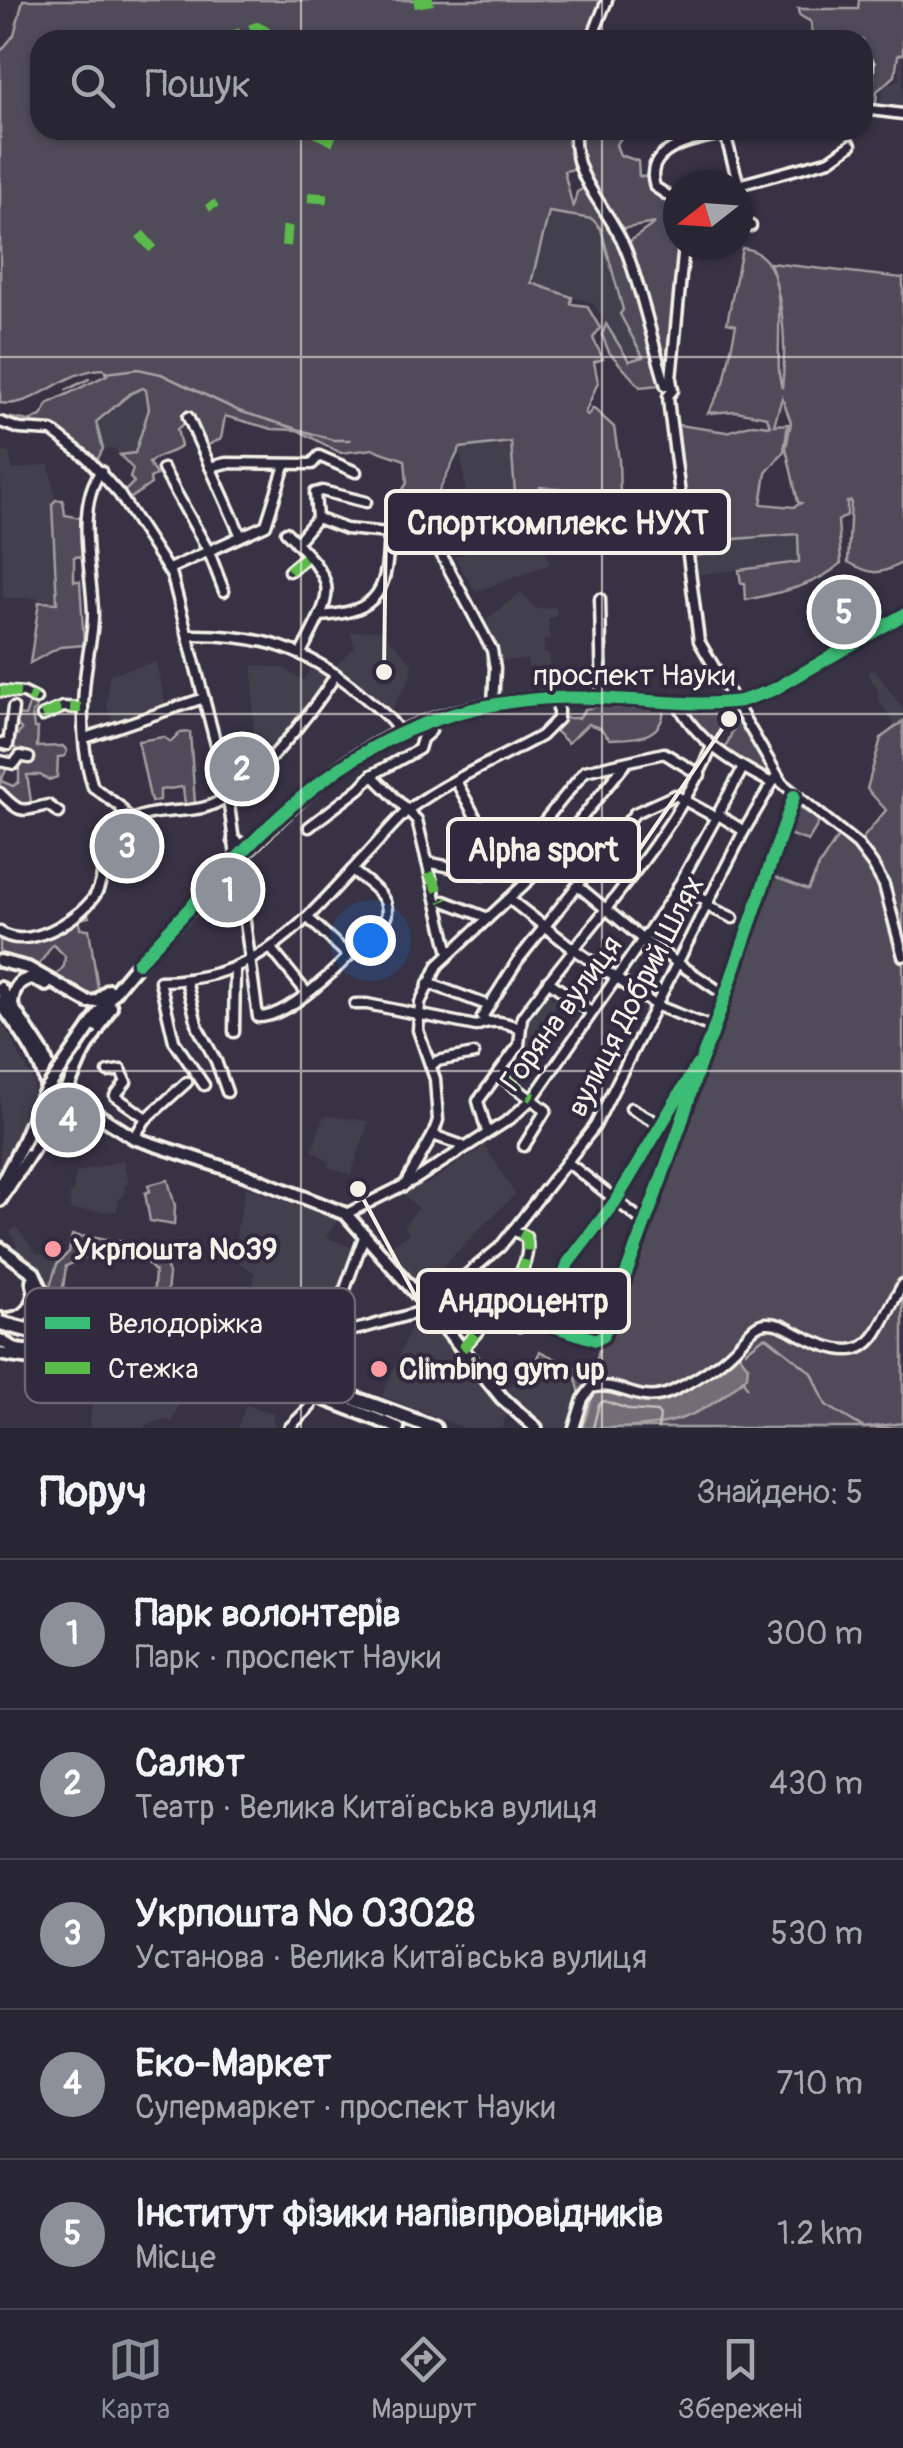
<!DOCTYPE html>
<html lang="uk">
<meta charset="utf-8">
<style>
:root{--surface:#292633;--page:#312e3b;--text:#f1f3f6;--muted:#a5a5ac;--line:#45434e;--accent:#8c9099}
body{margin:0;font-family:Pangolin,sans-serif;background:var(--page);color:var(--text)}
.compass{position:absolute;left:663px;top:170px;width:90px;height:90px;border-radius:50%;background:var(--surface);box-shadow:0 2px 8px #0004;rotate:253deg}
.you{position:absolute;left:370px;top:940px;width:35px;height:35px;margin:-25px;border:8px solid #fff;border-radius:50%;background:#1a73e8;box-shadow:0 0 0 15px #1a73e833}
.badge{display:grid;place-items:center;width:65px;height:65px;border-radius:50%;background:var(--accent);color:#fff;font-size:32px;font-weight:700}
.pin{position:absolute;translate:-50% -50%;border:5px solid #fff;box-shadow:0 2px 10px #0006}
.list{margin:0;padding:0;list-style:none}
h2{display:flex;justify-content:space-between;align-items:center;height:130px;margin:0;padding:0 40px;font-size:42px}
h2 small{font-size:32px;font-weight:400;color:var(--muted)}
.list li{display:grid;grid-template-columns:65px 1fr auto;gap:30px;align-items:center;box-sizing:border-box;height:150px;padding:0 40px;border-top:2px solid var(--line)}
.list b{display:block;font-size:38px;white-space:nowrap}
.list p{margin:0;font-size:32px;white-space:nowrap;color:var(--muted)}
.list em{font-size:32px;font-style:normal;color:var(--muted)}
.icon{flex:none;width:55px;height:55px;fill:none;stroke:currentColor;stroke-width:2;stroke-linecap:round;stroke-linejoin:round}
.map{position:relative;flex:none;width:903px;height:1428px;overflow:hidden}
.search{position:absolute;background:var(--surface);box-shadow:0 2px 8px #0004;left:30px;right:30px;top:30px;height:110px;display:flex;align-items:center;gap:25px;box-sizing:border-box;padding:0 35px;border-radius:30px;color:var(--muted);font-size:38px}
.sheet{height:880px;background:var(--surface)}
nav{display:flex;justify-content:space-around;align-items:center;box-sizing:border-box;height:140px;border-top:2px solid var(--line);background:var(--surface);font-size:28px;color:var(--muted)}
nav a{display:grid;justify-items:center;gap:5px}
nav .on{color:var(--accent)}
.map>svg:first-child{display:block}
.built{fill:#433f4e}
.green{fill:#504b59;stroke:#a29ea0;stroke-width:2.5;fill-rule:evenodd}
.water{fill:#726e77;stroke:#a6a2a4;stroke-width:2.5}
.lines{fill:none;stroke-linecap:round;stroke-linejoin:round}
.shore{stroke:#c0bdbb;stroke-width:2.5}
.stream{stroke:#a6a2a4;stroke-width:2.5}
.minor-casing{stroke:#f4f1e8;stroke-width:15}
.major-casing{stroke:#f4f1e8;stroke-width:18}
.highway-casing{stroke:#f4f1e8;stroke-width:20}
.minor{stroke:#2f2a3d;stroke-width:8}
.major{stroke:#2f2a3d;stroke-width:10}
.highway{stroke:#2f2a3d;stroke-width:12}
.major-bridge-casing{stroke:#f4f1e8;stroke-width:18;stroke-linecap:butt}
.highway-bridge-casing{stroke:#f4f1e8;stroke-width:20;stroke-linecap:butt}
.major-bridge{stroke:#2f2a3d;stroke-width:10}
.highway-bridge{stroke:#2f2a3d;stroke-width:12}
.quiet{stroke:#5cbc4b;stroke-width:10;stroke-dasharray:20 10;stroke-linecap:butt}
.cycleway-casing{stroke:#2f2a3d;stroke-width:19}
.cycleway{stroke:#3abd76;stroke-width:12}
.grid{fill:none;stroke:#f4f1e8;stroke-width:2.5;stroke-opacity:0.55}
.poi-dot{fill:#ff9aa2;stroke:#2f2a3d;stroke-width:4}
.labels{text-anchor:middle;stroke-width:8;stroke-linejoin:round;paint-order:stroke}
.street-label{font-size:30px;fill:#f4f1e8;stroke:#2f2a3d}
.poi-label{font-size:30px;font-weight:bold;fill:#f4f1e8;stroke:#2f2a3d;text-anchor:start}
.key{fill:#2f2a3d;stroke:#6a6670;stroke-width:2.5}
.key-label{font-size:28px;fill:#f4f1e8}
.leader{fill:none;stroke:#f4f1e8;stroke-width:4}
.callout-dot{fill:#f4f1e8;stroke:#2f2a3d;stroke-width:4}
.callout{fill:#2f2a3d;stroke:#f4f1e8;stroke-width:4}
.callout-label{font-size:32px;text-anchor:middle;font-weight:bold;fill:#f4f1e8}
</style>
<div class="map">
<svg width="903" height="1428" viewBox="0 0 903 1428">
<rect width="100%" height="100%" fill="#373244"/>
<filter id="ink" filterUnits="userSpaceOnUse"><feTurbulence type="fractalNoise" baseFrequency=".01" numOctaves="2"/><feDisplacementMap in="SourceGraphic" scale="20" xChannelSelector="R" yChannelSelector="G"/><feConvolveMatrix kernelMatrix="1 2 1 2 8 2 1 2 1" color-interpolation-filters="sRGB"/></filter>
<g filter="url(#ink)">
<g class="built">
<path d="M899 57H903V110L880 108 883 87 900 79Z"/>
<path d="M549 212 592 221 600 229 622 311 620 312 642 357 634 359 623 350 593 303 530 284Z"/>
<path d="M143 388 146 390 149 409 134 453 120 455 114 449H104L96 463 66 438 75 419 96 422 131 393Z"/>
<path d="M511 441 518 531 536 524 550 564 476 592 454 557 488 543 483 537 461 545 458 531 470 524 460 448Z"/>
<path d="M9 452 13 470 49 464 56 500 52 504 56 604 35 598H3L0 453Z"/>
<path d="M799 533V562L695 575 692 556 720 553 723 540Z"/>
<path d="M521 592 536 609 556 607 557 616 548 619 550 639 544 640V653L549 654 550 664 546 667H528L527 660H500L486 620Z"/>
<path d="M381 630 412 663 410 679 389 714 333 669 355 647 350 632Z"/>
<path d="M156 662 167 709 114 729 107 705 109 674Z"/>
<path d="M253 665 283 668 303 680 313 666 332 677 316 703 269 755 265 748 253 741Z"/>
<path d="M874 669 903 709V721L896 727 877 697 880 694 867 673Z"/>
<path d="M546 994 559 1001 554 1008 565 1016 524 1076 511 1067 524 1047 525 1024Z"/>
<path d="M0 1018 34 1082 30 1118 0 1171Z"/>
<path d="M70 1100 103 1123 84 1150 50 1130 66 1101Z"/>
<path d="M329 1116 369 1121 351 1175 328 1167 329 1162 312 1150 323 1118Z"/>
<path d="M483 1143 515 1194 443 1266 453 1279 427 1299 386 1249 409 1233 404 1226 418 1208 401 1192 419 1181 424 1186 456 1165 458 1160 460 1162 479 1150Z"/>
<path d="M123 1160 129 1184 125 1185 124 1196 118 1199 117 1212 70 1210V1194L73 1192 76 1173Z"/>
<path d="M246 1187 338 1220 326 1237 356 1249 331 1315 318 1311 313 1334 285 1327 287 1316 269 1311 271 1304 251 1298 255 1273 236 1260 239 1247 234 1245Z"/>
<path d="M16 1227 36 1253 60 1260 52 1283 45 1289 10 1250 17 1246 10 1232Z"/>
<path d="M429 1315 508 1411 502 1428H464L382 1396 415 1318Z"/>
<path d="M525 1362 575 1381 577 1409 570 1428H547L505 1393Z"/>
<path d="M40 1365 86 1366 87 1374 98 1375V1379H141L145 1366 188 1368 185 1389 172 1422 164 1420 145 1425V1428H89L93 1399 45 1395 43 1406 29 1404 32 1379Z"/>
<path d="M246 1405 273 1413V1422L278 1428H237Z"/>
</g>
<g class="green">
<path d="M23 0H600L586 40H40V130H573L576 169 564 171 573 208 577 192 586 187 613 227 625 251 661 385 640 387 609 352 602 335 606 324 629 361 643 357 620 314 623 310 601 229 592 219 549 212 531 283 572 297 571 304 587 306 600 328 593 338 603 359 594 362 598 382 585 413 588 415 593 408 614 427 619 460 620 495 540 487 536 524 518 532 511 442 460 448 436 497 440 523 432 525 436 545 430 551 426 546 429 540 416 519 410 520 414 511 410 498 402 491 407 483 405 460 373 449 341 453 297 430 272 429 225 416 221 439 204 447 190 420 177 429 181 446C171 455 159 453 149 463L156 475 150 478 151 484 128 500 124 492 134 482 130 478 133 469 120 455 135 453 149 409 146 390 143 388 131 393 96 422 103 449 96 462 52 429 18 427 0 419V416L29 421 41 416 49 403 107 375 104 369C62 370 36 409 0 403V52L14 35Z"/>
<path d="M859 0H903V54L898 55 895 76 877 91 876 105 863 107V40H831L812 35 811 22 799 15 798 9H858Z"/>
<path d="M580 130H627L616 145 620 155 638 161 639 176 650 177 655 193 678 208 680 245 671 373 664 374 626 244 655 223 621 229 584 172Z"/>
<path d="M742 248C799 254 770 354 782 388 787 344 784 305 770 263L903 278V562C880 576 871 575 848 562L851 501 847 502V515L838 521 841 563C817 586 778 593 746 600L745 583H741L739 570 799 562 798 534 723 540 720 553 692 556 678 425 727 432 753 424 770 426 767 417 736 411 708 413 724 383 736 325 727 323ZM782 398 791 422 786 448 798 502 801 503 794 507 761 504 766 473 784 451 788 424 774 425Z"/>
<path d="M56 500H63L65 515 85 519V556L74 557V581H80L84 645 60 647 30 663 39 602 57 603 52 504Z"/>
<path d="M30 702H35L36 709 32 713 34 728H38L37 747 63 746 67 751 65 756 58 757 57 777 49 780 40 775H27L32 808 17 807 0 789V764L6 770 1 781 13 786 19 782V768L29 754 12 747 16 736 22 730 14 721 16 715 25 716Z"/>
<path d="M597 706 673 709H664C662 740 634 738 610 739L600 728 588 724 568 743 553 729 563 718H579L585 709Z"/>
<path d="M685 709H731L727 712 714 742 698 728Z"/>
<path d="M739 715 773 774 770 779 725 749Z"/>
<path d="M903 721V954L885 885 858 844 886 810 867 789 881 738Z"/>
<path d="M190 732 195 804 185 805 183 787 160 790V800L151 802 138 741 163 737 171 742 180 733Z"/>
<path d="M797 806 820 821 808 841 788 834Z"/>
<path d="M839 835C896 876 874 913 903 962V1428H580L590 1388 580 1395 576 1378 535 1363 540 1351C558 1361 576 1366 593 1377L601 1340 770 875 808 890 819 866Z"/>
<path d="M86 909 89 917 79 919 80 929H89L99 996 89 998 54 978 64 966 65 956 53 944 37 968 0 958V937C31 955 62 927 86 909Z"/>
<path d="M168 1180 175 1206 174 1225 150 1221 145 1193 150 1191 148 1185Z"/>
<path d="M72 1235 172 1248 171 1254H161L160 1263 166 1266 169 1274 162 1341 142 1337V1331H151L155 1271 144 1260 114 1259 108 1255 104 1259 85 1257 66 1266 62 1295 50 1286 57 1264 69 1252Z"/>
</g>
<path class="water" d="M739 1354 748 1366 747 1376C692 1428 655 1428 582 1428L594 1392C617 1388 642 1411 664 1399 689 1386 711 1362 739 1354Z"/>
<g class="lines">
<path class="shore" d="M593 1428 599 1404 604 1401 631 1410 657 1412 660 1416 658 1428"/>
<g class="stream">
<path d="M105 373 138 369 161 374 239 411 333 440H350"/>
<path d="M66 390 89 379"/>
<path d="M746 1351 764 1337 768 1338 812 1373 826 1405 864 1428 903 1423"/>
<path d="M743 1380 747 1387"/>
</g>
<g class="minor-casing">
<g id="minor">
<path d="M591 40 607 0"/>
<path d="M863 109 903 114"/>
<path d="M865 109 868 64"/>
<path d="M575 130C571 180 610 208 626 250 643 294 652 342 666 386"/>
<path d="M725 134 739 185"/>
<path d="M738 185 830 160 851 145"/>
<path d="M678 202 655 187C640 142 710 138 742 130"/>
<path d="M738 229 751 226"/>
<path d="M684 245 671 379 673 390 668 396 669 408 699 641 782 783 858 845 873 865 884 885 903 956"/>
<path d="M188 417 241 536"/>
<path d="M0 422 20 429 52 431 87 458 119 494 172 576 226 783 258 1017C295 1018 361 944 386 917 392 896 367 883 352 870"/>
<path d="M210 467 226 463 312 464 319 456 356 472"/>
<path d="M163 469 209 552 224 591"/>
<path d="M101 471C74 508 93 574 93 616 93 632 89 648 87 663 81 704 80 747 93 787L119 806 130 820"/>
<path d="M317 518 346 529 389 533C387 588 382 612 320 616"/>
<path d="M286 532C340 587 335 587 301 653"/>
<path d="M296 543 317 518 315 493 322 491 366 502"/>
<path d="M442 556 492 650 495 668 493 704"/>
<path d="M169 569 266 525 285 465"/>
<path d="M289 571 307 556"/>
<path d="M600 599 602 698"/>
<path d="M189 635C260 634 307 648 361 694 374 706 391 717 399 732"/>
<path d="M0 691 24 693 36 699"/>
<path d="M677 702C696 741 733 763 770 782"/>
<path d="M42 716 63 707 81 708"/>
<path d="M85 738 204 698"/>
<path d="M0 743 8 745 13 708"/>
<path d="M0 761 14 764 20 756 29 758"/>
<path d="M372 775 417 820 449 953"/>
<path d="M456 781 492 848"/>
<path d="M0 793C22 815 20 811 48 805L59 813"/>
<path d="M717 814 744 831"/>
<path d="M309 827 360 788 372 775 419 749 422 739 431 731 429 720"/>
<path d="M427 862 483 874 490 865"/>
<path d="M535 870 542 867 626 763"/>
<path d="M578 886 642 939 725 995"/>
<path d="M678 886 709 902"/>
<path d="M509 899 571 947 655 1005 714 1028"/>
<path d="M444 901 488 918"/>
<path d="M707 906 733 918"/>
<path d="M308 918 349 956"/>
<path d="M0 932C27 951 77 921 94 897 111 872 93 845 127 823 147 809 179 813 202 808 245 799 315 710 336 674"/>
<path d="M272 950 307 993"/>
<path d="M186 980 198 1028 216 1061 227 1092"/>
<path d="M548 981 591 1012"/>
<path d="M428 983 487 1005"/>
<path d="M355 1004H367L476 1026C491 1019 503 1021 519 1028"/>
<path d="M487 1021 482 1017 518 960 635 813 675 795 715 817"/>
<path d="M234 1032 235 967"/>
<path d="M697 1065 615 1202 568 1263 550 1318 553 1326 596 1340 603 1336C628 1268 654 1200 678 1132 690 1100 696 1067 711 1037L794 796"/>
<path d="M431 1066 437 1061 474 1054"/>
<path d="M108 1072 121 1070 126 1082 115 1096 146 1118"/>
<path d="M504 1079 546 1110 524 1146"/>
<path d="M204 1085 174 1041 160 981C260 980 302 924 364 857 380 841 394 821 412 807 451 779 499 759 541 736L558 719V697"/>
<path d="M631 1108 661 1125"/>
<path d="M487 1132 478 1101 519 1045 522 1017C586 927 666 849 712 747"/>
<path d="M433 1135 461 1145"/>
<path d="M134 1138 145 1120 187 1082"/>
<path d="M567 1162 645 1223"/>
<path d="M404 1186 433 1135 438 1120 435 1079 418 1030 420 1003 438 965 531 878 542 824 585 771 664 753 700 775"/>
<path d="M346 1214 416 1179 510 1119 533 1098 673 896 743 768"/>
<path d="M503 1305 519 1326"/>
<path d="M241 1316 317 1338 363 1328 423 1311 500 1247 595 1126 744 831 777 775"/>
<path d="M339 1334 336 1314 365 1234"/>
<path d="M462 1349C483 1325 537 1272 526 1237L513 1230"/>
<path d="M289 1428 310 1407 312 1397"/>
<path d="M574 1428 583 1399 591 1388C621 1379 638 1408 673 1391 697 1379 725 1361 742 1341 749 1333 755 1324 766 1323 780 1322 791 1331 802 1336 875 1371 872 1336 903 1284"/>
</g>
</g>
<g class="major-casing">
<g id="major">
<path d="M234 840 241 845 251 846"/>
<path d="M222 875H234L240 882"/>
<path d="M0 961 28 968 88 1002 97 1001 109 990"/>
<path d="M0 988 44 1055 55 1085"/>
<path d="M0 1002C26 1041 64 1081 39 1130"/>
<path d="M12 1005C13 990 17 980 33 978L46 985"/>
<path d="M90 1027C121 976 163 937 204 894 310 786 374 713 536 699 603 693 676 709 741 701L773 690 903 615"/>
<path d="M49 1091 78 1102 134 1138 246 1175 346 1214 428 1307 502 1398 536 1428"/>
<path d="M0 1187 20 1148"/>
<path d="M0 1200 59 1109 81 1058 111 1007"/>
<path d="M0 1248 34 1273 60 1330 163 1345"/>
<path d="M0 1319C24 1321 40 1305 32 1281"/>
<path d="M0 1340 21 1353"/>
<path d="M18 1350C34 1354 48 1345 53 1330"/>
<path d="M0 1354C68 1368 138 1359 207 1368 271 1376 338 1404 398 1428"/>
</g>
</g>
<g class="highway-casing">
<path id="highway" d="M152 1349C251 1359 342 1393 434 1428"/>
</g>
<use href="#minor" class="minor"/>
<use href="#major" class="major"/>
<use href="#highway" class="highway"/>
<g class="major-bridge-casing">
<path id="major-bridge" d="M20 1148 43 1095 90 1027"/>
</g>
<g class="highway-bridge-casing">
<path id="highway-bridge" d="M0 1323 70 1341 152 1349"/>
</g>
<use href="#major-bridge" class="major-bridge"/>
<use href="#highway-bridge" class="highway-bridge"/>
<g class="quiet">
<path d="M414 3 433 0"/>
<path d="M222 40 257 27 265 31V40"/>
<path d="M316 133 340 144"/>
<path d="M308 197 334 199"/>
<path d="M210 202 214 209"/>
<path d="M140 234 153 249"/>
<path d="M286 246 288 221"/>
<path d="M289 571 307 556"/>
<path d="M0 691 24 693 36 699"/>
<path d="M42 716 63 707 81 708"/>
<path d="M429 873 444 901"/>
<path d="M504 1079 533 1098"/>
<path d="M503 1305 519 1326"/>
<path d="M462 1349C483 1325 537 1272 526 1237L513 1230"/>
</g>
<g class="cycleway-casing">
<g id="cycleway">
<path d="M138 963C266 829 351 709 552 698 614 694 679 709 741 701L773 690 903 615"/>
<path d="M697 1065 615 1202 568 1263 550 1318 553 1326 596 1340 603 1336C628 1268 654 1200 678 1132 690 1100 696 1067 711 1037L794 796"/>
</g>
</g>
<use href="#cycleway" class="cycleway"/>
</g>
</g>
<path class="grid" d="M301 0V40M602 0V40M301 130V1428M602 130V1428M0 357H903M0 714H903M0 1071H903"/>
<g class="poi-dot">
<circle cx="53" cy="1249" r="10"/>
<circle cx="379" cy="1369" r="10"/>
</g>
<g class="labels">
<g class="street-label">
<text x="634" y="685">проспект Науки</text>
<text transform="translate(635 996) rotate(-63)" y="10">вулиця Добрий Шлях</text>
<text transform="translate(561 1013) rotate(-54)" y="10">Горяна вулиця</text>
</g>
<g class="poi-label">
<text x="73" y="1259">Укрпошта №39</text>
<text x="399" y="1379">Climbing gym up</text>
</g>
</g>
<rect x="25" y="1288" width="330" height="115" rx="15" class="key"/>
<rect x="45" y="1317" width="45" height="12" fill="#3abd76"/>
<rect x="45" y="1362" width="45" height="12" fill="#5cbc4b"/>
<g class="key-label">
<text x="108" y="1333">Велодоріжка</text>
<text x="108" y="1378">Стежка</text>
</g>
<path class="leader" d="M384 672L386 522M729 719L639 850M358 1189L418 1301"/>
<g class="callout-dot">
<circle cx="384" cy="672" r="10"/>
<circle cx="729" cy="719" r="10"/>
<circle cx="358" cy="1189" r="10"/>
</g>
<g class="callout">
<rect x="386" y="491" width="343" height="62" rx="10"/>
<rect x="448" y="819" width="191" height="62" rx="10"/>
<rect x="418" y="1270" width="211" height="62" rx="10"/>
</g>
<g class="callout-label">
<text x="558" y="534">Спорткомплекс НУХТ</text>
<text x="543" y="861">Alpha sport</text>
<text x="523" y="1312">Андроцентр</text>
</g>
</svg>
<svg class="compass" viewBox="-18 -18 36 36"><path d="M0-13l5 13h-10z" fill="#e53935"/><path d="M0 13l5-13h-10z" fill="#a5a5ac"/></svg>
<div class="you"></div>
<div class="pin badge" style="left:228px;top:890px">1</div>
<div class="pin badge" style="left:242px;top:769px">2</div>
<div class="pin badge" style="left:127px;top:846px">3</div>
<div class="pin badge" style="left:68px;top:1120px">4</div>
<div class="pin badge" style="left:844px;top:612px">5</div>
<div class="search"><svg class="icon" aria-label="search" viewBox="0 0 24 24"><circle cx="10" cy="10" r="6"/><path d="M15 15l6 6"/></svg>Пошук</div>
</div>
<section class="sheet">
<h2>Поруч<small>Знайдено: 5</small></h2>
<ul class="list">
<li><span class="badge">1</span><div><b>Парк волонтерів</b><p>Парк · проспект Науки</p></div><em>300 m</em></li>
<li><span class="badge">2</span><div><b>Салют</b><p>Театр · Велика Китаївська вулиця</p></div><em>430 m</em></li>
<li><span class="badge">3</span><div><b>Укрпошта № 03028</b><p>Установа · Велика Китаївська вулиця</p></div><em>530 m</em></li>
<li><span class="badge">4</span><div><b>Еко-Маркет</b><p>Супермаркет · проспект Науки</p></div><em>710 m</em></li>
<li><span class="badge">5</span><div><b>Інститут фізики напівпровідників</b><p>Місце</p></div><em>1.2 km</em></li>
</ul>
</section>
<nav>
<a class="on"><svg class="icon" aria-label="map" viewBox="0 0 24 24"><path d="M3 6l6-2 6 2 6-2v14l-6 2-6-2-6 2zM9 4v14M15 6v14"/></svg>Карта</a>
<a><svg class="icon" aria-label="directions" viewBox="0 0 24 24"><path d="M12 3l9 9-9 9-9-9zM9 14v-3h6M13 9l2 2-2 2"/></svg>Маршрут</a>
<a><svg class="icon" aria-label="saved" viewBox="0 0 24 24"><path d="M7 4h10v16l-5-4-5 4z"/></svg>Збережені</a>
</nav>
